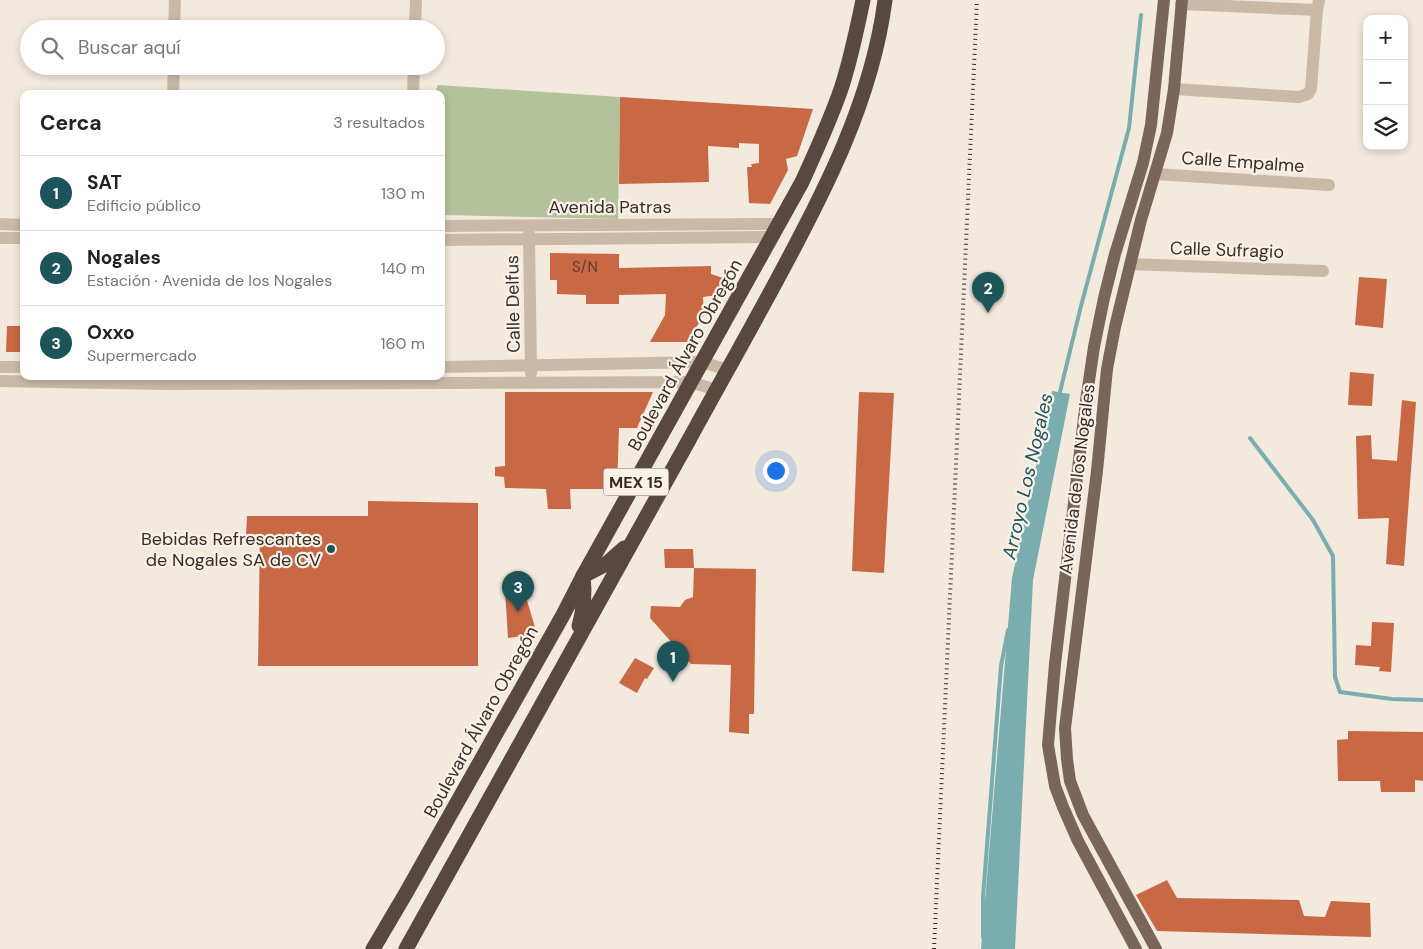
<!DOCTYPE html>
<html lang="es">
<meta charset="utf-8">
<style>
:root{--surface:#fff;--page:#f6f6f6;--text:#222;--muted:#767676;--line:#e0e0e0;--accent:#1d545a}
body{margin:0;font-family:"DM Sans",sans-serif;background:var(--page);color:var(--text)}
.controls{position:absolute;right:15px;top:15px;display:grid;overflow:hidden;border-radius:10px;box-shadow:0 2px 8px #0003}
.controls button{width:45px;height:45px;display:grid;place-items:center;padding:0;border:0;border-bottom:1px solid var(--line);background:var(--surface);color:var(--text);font:25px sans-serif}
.you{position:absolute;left:775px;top:470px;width:18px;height:18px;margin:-12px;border:4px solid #fff;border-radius:50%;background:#1a73e8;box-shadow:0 0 0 8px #1a73e833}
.badge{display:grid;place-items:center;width:32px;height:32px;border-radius:50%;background:var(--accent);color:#fff;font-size:16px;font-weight:700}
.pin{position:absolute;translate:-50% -41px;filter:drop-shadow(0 1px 2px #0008)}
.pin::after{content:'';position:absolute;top:26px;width:18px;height:15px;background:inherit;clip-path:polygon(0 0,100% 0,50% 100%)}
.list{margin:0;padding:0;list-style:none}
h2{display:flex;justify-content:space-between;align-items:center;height:65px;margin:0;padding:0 20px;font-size:21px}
h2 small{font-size:16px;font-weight:400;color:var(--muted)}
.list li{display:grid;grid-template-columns:32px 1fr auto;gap:15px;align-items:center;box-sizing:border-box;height:75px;padding:0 20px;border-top:1px solid var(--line)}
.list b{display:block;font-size:19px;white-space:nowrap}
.list p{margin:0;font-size:16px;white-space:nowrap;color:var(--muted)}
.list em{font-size:16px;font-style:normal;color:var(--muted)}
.icon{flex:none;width:28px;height:28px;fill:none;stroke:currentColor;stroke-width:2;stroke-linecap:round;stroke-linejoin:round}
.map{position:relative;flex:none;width:1423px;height:949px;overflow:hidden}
.search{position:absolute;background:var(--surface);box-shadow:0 2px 8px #0003;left:20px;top:20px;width:425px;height:55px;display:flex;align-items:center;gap:12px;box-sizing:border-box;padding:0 18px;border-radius:28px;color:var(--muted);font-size:19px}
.panel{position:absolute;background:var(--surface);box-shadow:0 2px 8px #0003;left:20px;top:90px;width:425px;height:290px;border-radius:10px}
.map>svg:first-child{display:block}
.green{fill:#b4c29c}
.water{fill:#7aadb0}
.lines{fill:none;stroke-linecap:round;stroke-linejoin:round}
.stream{stroke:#7aadb0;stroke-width:4}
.building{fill:#c86844}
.minor{stroke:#cbb9a8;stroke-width:12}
.major{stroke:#7a6559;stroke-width:12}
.highway{stroke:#59483f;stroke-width:15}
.rail{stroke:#372d28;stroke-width:4;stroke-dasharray:1 4;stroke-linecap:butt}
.poi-dot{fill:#1d545a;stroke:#faf2e9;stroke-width:2}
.labels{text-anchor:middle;stroke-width:4.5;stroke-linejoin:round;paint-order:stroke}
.number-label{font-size:15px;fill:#5b3c2f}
.shield{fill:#faf2e9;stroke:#726862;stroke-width:1}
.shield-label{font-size:16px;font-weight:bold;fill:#372d28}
.street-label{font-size:18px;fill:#372d28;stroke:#faf2e9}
.poi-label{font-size:18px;fill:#372d28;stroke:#faf2e9;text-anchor:end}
.water-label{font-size:19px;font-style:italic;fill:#1d545a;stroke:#faf2e9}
</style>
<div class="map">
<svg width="1423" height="949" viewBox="0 0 1423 949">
<rect width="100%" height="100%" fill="#f3e9dc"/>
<path class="green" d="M438 85 620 97 618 219 441 215V94H434Z"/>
<path class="water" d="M1052 391 1070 394 1033 580 1015 949H981L1012 578Z"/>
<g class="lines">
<g class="stream">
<path d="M1059 396 1081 306 1129 128 1141 15"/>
<path d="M1250 438 1313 520 1333 556 1335 677 1340 692 1392 699 1423 700"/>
<path d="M983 937V897L1001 666 1008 630"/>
</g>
</g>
<g class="building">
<path d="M620 97 813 109 797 156 786 159 788 170 770 204 749 203 747 167H752L751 164 759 163V144L739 143V148L708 146 709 182 619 184Z"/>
<path d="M550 253 619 254V268L711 266V274L729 280 725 285V294L703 297 704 315 687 342H650L665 315 666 294 619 295V304H586V295L557 294V280H550Z"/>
<path d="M1359 277 1387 279 1383 328 1355 325Z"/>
<path d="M7 326H24V352H6Z"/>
<path d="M1350 372 1374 374 1372 406 1348 405Z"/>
<path d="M505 392H653L637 428H619L617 489H570L571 509H548L546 489 505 488 504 477 495 476V467L505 466Z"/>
<path d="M859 392 894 393 884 573 852 571Z"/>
<path d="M1402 400 1416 402 1404 566 1386 564 1389 518 1358 519 1356 436 1371 435 1372 459 1397 461Z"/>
<path d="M368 501 478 503V666H258L260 534 246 535 247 516H368Z"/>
<path d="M664 549H693L694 568H665Z"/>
<path d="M694 568 756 569 754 714H749V734L729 732 731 665 691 664 650 618 651 606 680 607 685 600 693 597Z"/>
<path d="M523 587 537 634 508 638 505 590Z"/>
<path d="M1372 622 1394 623 1391 672 1379 671 1380 667 1355 665 1356 645 1371 646Z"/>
<path d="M635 658 654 668 647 679 645 678 637 693 619 683Z"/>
<path d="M1348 731 1423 732V781L1415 780V792H1381L1380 781H1338L1337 740 1348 739Z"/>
<path d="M1167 880 1177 898 1299 900 1304 916 1325 917 1331 901 1370 903 1371 937 1157 931 1136 895Z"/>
</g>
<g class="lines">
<g class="minor">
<path d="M1181 4 1317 10"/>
<path d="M174 29 175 0"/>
<path d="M415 29 416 0"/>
<path d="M1174 89 1299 97 1308 94 1311 89 1317 10 1319 0"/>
<path d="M173 94 174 66"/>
<path d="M413 94 414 66"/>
<path d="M1155 174 1329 185"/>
<path d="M0 224 24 225"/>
<path d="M441 226 779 224"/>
<path d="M529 233 531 373"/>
<path d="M0 238H24"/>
<path d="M441 240 772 237"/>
<path d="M1130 264 1323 271"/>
<path d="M0 367H24"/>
<path d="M441 367 702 362 728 370"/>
<path d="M0 381 162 384 691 382 716 390"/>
</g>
<g class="major">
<path d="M1136 949 1078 841 1063 807 1055 786 1048 745 1055 664 1086 401 1094 347 1104 298 1115 254 1143 163 1151 125 1164 0"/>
<path d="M1156 949 1083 815 1070 781 1067 759 1065 728 1097 471 1107 369 1115 327 1141 220 1167 133 1174 89 1182 0"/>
</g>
<g class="highway">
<path d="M579 626C584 609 585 593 583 576L606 564 624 548"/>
<path d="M373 949 406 893 563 615 583 576 802 182C816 151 831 119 842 86 851 58 857 29 863 0"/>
<path d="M406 949C500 778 595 608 690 438 719 385 749 332 778 278 825 191 872 100 885 0"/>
</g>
<path class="rail" d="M934 949 977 0"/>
</g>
<circle class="poi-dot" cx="331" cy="549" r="5"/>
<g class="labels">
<g class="number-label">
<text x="585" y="272">S/N</text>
</g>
<rect class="shield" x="603.5" y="468.5" width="65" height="27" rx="4"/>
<g class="shield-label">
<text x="636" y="488">MEX 15</text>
</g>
<g class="street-label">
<text transform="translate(1243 162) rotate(4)" y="6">Calle Empalme</text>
<text x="610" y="213">Avenida Patras</text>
<text transform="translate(1227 250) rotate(2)" y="6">Calle Sufragio</text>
<text transform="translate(513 304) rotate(-91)" y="6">Calle Delfus</text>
<text transform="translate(685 355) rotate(-61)" y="6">Boulevard Álvaro Obregón</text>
<text transform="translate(1077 479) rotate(-83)" y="6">Avenida de los Nogales</text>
<text transform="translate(481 722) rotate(-61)" y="6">Boulevard Álvaro Obregón</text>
</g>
<g class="poi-label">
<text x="321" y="545">Bebidas Refrescantes<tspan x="321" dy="21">de Nogales SA de CV</tspan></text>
</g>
<g class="water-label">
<text transform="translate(1027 476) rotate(-77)" y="7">Arroyo Los Nogales</text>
</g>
</g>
</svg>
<div class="controls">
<button>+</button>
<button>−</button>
<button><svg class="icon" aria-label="layers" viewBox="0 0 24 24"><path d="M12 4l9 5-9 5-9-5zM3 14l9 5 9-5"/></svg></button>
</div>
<div class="you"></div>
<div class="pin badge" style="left:673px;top:682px">1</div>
<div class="pin badge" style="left:988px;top:313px">2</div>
<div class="pin badge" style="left:518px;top:612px">3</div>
<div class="search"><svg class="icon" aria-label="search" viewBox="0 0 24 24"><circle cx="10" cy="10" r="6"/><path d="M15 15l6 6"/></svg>Buscar aquí</div>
<section class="panel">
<h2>Cerca<small>3 resultados</small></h2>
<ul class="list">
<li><span class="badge">1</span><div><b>SAT</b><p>Edificio público</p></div><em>130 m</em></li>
<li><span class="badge">2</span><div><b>Nogales</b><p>Estación · Avenida de los Nogales</p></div><em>140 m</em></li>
<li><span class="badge">3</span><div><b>Oxxo</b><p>Supermercado</p></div><em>160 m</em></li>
</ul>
</section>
</div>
